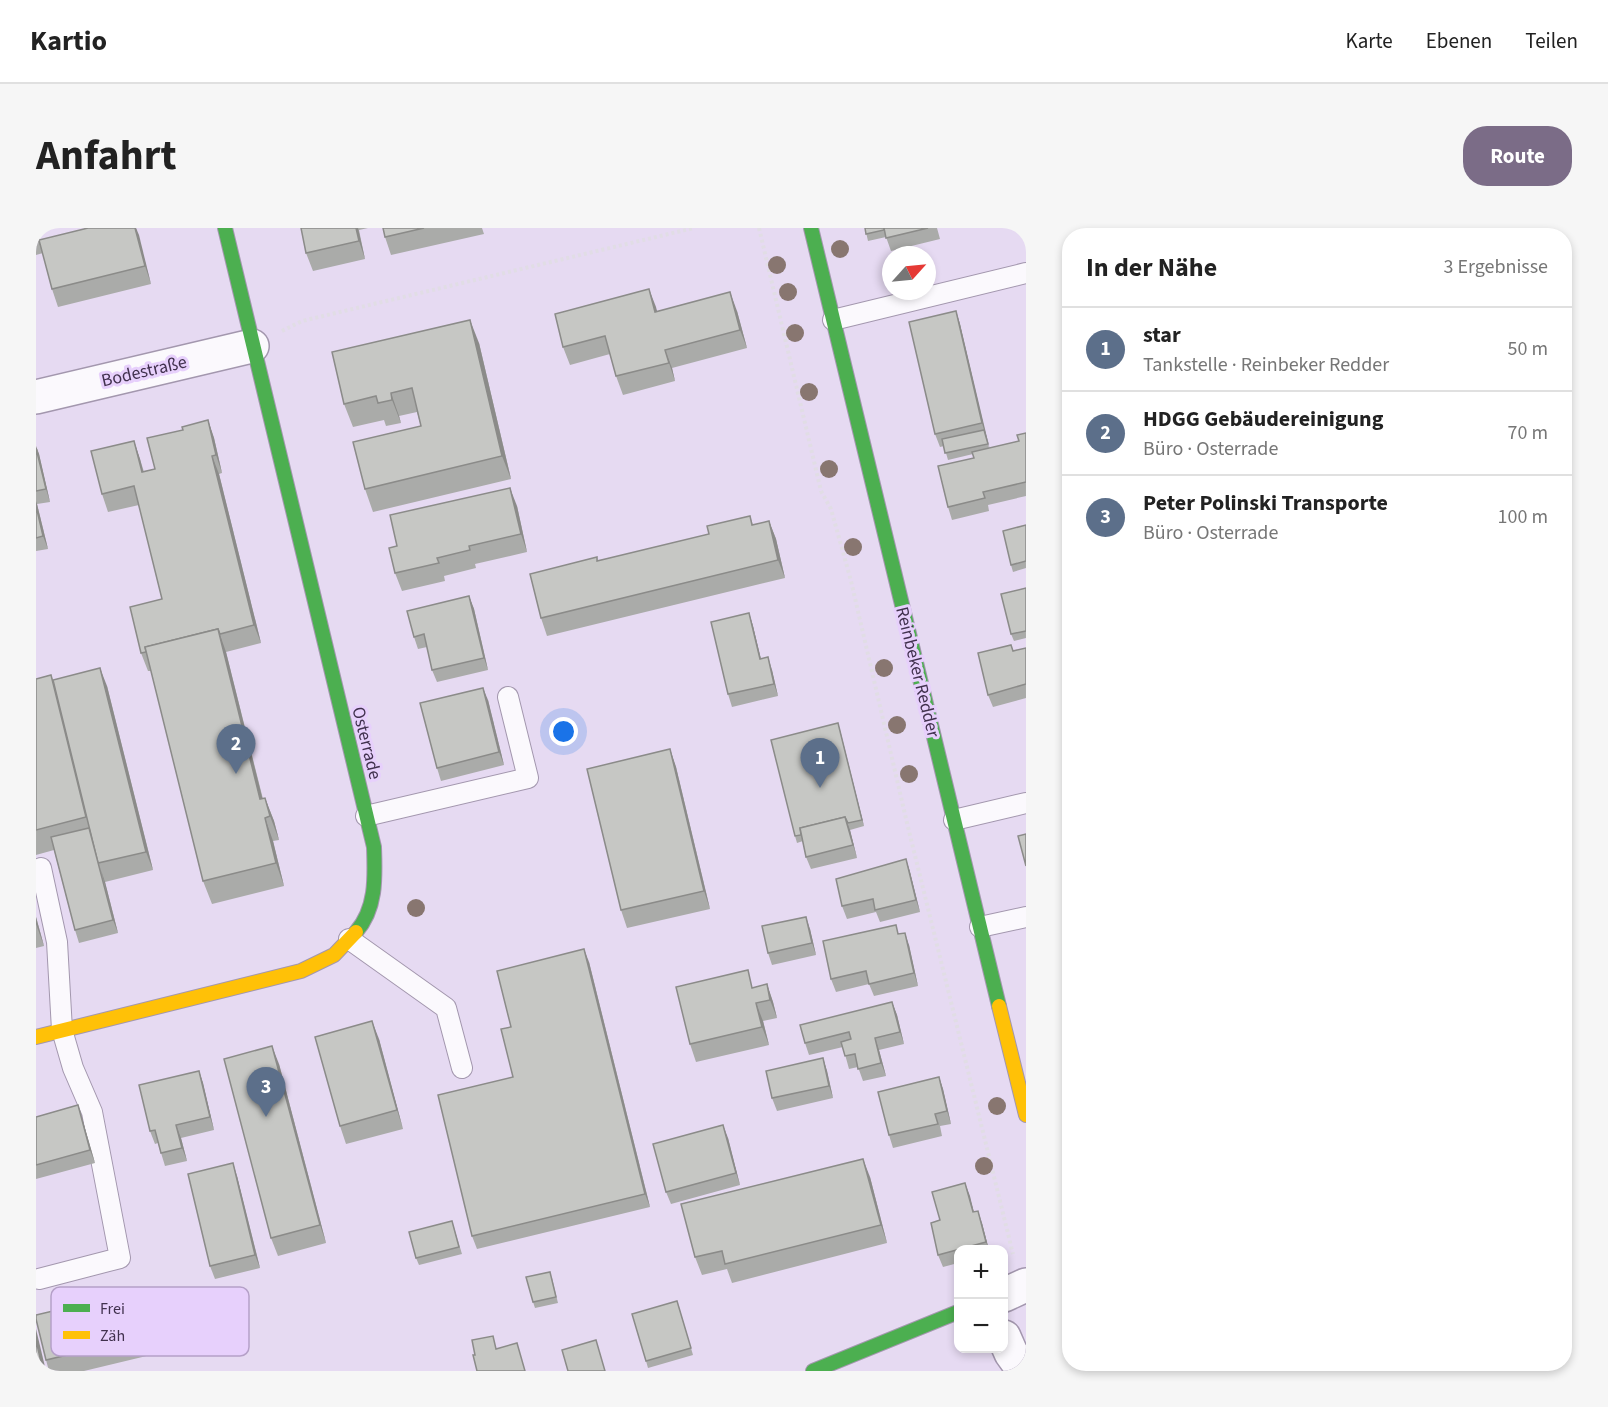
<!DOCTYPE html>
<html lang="de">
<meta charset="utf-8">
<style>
:root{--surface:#fff;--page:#f6f6f6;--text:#222;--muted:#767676;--line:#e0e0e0;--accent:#7b6c87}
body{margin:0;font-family:"Source Sans 3",sans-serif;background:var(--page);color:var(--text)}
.controls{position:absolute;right:18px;bottom:18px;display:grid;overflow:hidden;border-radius:12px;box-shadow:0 3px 9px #0003}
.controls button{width:54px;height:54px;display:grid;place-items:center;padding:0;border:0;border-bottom:2px solid var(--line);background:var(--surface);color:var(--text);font:30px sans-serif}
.compass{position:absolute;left:846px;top:18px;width:54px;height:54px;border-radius:50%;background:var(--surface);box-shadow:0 3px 9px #0003;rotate:63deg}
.you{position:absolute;left:528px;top:504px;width:21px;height:21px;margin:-15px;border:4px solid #fff;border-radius:50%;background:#1a73e8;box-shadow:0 0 0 9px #1a73e833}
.badge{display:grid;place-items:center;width:39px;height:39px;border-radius:50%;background:var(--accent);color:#fff;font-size:20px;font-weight:700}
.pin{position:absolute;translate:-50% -50px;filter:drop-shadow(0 2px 3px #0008)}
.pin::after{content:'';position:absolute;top:32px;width:21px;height:18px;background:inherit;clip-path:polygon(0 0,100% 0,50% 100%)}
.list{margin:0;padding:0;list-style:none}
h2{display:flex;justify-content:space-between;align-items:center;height:78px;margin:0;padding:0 24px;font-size:26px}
h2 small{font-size:20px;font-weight:400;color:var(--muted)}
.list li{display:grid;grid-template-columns:39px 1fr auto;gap:18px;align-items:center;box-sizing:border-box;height:84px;padding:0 24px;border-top:2px solid var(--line)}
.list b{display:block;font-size:22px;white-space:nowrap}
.list p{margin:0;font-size:20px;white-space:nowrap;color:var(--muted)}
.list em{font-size:20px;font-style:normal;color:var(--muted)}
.map{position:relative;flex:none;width:990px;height:1143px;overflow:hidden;border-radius:24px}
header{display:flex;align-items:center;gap:36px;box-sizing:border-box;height:84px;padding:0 30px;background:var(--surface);border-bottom:2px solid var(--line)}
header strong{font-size:28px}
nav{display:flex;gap:33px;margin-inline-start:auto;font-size:21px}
.intro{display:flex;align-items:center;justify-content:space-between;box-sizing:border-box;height:144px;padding:0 36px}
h1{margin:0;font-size:42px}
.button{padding:15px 27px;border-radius:24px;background:var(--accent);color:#fff;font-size:21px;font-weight:700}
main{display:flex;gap:36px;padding:0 36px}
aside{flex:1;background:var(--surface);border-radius:24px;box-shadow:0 3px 9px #0003}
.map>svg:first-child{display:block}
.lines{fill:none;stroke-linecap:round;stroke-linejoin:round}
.lane-casing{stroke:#a397ae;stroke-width:22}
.street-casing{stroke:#a397ae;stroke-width:36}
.fast-casing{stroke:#a397ae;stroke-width:16}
.slow-casing{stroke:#a397ae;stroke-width:16}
.path{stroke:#e1dde5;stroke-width:4;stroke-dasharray:3 3;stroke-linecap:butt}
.lane{stroke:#fbf9fd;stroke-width:20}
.street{stroke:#fbf9fd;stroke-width:33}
.fast{stroke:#4caf50;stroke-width:14}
.slow{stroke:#ffc107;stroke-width:14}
.tree{fill:#887670}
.wall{fill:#aaaba9}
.shaded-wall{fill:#8b8b89}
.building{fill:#c6c7c4;stroke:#8b8b89;stroke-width:1.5}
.labels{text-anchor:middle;stroke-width:6;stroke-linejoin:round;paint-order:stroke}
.street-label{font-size:18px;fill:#41314e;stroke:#e7d0fc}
.key{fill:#e7d0fc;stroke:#b5a0c8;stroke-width:1.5}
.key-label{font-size:16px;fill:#41314e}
</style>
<header>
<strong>Kartio</strong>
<nav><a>Karte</a><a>Ebenen</a><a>Teilen</a></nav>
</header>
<div class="intro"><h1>Anfahrt</h1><a class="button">Route</a></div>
<main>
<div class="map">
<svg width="990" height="1143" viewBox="0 0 990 1143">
<rect width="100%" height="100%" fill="#e6daf2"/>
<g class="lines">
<g class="lane-casing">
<g id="lane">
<path d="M797 92 990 45"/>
<path d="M330 588 492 550 472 469"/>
<path d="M918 592 990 575"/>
<path d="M944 699 990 689"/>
<path d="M313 711 410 780 426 840"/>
<path d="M3 1051 84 1030 56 884 37 840 26 802 21 714 5 640"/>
</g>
</g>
<g class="street-casing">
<g id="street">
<path d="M0 169 216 118"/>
<path d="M968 1067 990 1057"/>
<path d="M968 1109 975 1125 988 1143"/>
</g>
</g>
<g class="fast-casing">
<g id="fast">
<path d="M189 0 338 619C339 648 341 680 320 704"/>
<path d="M775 0 963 778"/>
<path d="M777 1143 922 1084"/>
</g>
</g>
<g class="slow-casing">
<g id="slow">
<path d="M963 778 990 887"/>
<path d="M0 809 265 743 298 727 320 704"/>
</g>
</g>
<g class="path">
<path d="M723 0 785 263 795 281 815 353 871 595 977 1026"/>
<path d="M246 103 266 93 658 0"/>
</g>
<use href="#lane" class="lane"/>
<use href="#street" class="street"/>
<use href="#fast" class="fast"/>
<use href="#slow" class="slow"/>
</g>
<g class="tree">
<circle cx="804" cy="21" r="9"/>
<circle cx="741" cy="37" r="9"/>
<circle cx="752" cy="64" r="9"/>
<circle cx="759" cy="105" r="9"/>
<circle cx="773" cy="164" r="9"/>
<circle cx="793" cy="241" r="9"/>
<circle cx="817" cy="319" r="9"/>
<circle cx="848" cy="440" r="9"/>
<circle cx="861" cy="497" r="9"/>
<circle cx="873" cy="546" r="9"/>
<circle cx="380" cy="680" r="9"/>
<circle cx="961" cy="878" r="9"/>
<circle cx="948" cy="938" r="9"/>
</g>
<g class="wall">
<path d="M0 0 4 12 52 0H100L115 56 22 79 16 61 7 25 0 27Z"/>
<path d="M265 0H332L323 2 329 31 277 43 270 25Z"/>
<path d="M347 0H446L448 6 355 27 349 9Z"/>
<path d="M829 0H901L904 11 855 23 850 9 832 13Z"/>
<path d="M701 83 711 120 636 140 639 153 587 167 580 148 574 126 534 137 527 119 621 84Z"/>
<path d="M920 83 924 96 953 220 983 213 990 205V268L952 277 953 283 916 292 912 279 938 230 937 226 912 232 908 218 904 219 899 206Z"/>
<path d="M443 115 475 251 337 284 329 261 385 198 381 184 363 188 365 195 350 198 348 192 317 199 308 176Z"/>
<path d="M172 192 178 210 186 245 183 246 225 415 190 424 227 571 229 570 238 593 243 612 237 613 248 658 176 676 167 653 115 443H112L105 425 126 371 103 277 72 284 66 266 98 213 104 231 108 244 119 241 147 202Z"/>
<path d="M0 218 3 226 14 274 1 276 12 321 0 323Z"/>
<path d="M481 278 491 324 439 336 440 340 408 348 409 353 366 363 359 345 361 318Z"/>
<path d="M714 288 717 297 733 293 740 311 749 350 511 408 505 390 561 329 562 333 673 306Z"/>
<path d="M990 297V340L977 344 975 337Z"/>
<path d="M990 360V410L978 413 975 406Z"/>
<path d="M433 368 438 381 452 442 401 454 396 442 391 419 382 421 378 409Z"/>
<path d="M713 385 717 398 725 431 736 442 742 468 696 479 692 466Z"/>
<path d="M990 420V470L957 479 952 467 977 423Z"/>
<path d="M15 447 17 452 71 458 117 642 69 654 82 705 43 715 39 702 18 622 0 627V451Z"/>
<path d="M452 472 468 537 405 553 401 540Z"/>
<path d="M802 495 828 598 814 602 821 630 775 641 770 629 767 613 761 615 759 608Z"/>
<path d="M634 521 640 539 674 681 591 700 585 682Z"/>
<path d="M870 631 874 644 884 684 844 694 840 684 811 691 806 678Z"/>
<path d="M0 689 8 718 0 720Z"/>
<path d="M774 701 780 727 736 737 732 725Z"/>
<path d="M863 706 873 717 882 758 838 768 833 756 800 764 795 751Z"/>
<path d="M553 734 614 979 441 1021 436 1008 477 849 475 799Z"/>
<path d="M731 756 737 774 741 790 727 793 733 817 660 834 654 816Z"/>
<path d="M856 774 861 787 868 816 843 822 850 848 827 853 822 839 813 841 807 819 773 827 769 815Z"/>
<path d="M343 811 367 901 310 916 304 898Z"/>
<path d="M787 830 791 843 797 870 741 883 736 870Z"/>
<path d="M243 836 290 1015 242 1028 235 1010Z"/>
<path d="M163 843 167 855 178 902 145 910 151 933 129 938 122 915 119 916 114 903Z"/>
<path d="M903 849 907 861 915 896 904 898 906 908 857 920 853 907Z"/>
<path d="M42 877 46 890 59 935 0 951V889Z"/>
<path d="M692 910 704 957 635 976 630 964Z"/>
<path d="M201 948 224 1040 179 1051 174 1038Z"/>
<path d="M834 949 851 1015 696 1055 691 1041 666 1047 659 1029Z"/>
<path d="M929 955 938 984 946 995 953 1022H922V1035L907 1039 902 1027 904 992Z"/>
<path d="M416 993 426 1026 383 1037 380 1030Z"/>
<path d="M516 1050 522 1075 499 1080 497 1074Z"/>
<path d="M643 1079 657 1127 612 1140 610 1133Z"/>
<path d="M113 1080 123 1125 48 1143H13L10 1132Z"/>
</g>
<g class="shaded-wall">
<path d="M0 0H1L7 25 0 7Z"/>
<path d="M99 0H100L103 7 115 56 109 38Z"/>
<path d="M320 0H322L329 31 323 13Z"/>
<path d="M613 61 620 79 626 102 619 84Z"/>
<path d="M694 64 701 83 711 120 704 102Z"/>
<path d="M920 83 924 96 954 222 946 195Z"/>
<path d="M434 92 443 115 475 251 466 228Z"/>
<path d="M629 122 636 140 639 153 633 135Z"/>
<path d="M355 165 363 188 365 195 356 172Z"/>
<path d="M172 192 178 210 186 245 180 227Z"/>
<path d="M98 213 104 231 112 263 106 244Z"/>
<path d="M0 218 3 226 14 274 10 261Z"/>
<path d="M176 228 183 246 225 415 218 397Z"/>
<path d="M474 260 481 278 491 324 485 306Z"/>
<path d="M0 273 1 276 12 321 7 308 0 278Z"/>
<path d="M733 293 740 311 749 350 742 332Z"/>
<path d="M433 368 438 381 452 442 448 430Z"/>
<path d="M713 385 717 398 728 444 724 431Z"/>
<path d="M182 401 190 424 231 589 224 571Z"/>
<path d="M732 429 736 442 742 468 738 456Z"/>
<path d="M64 440 71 458 117 642 110 624Z"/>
<path d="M447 460 452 472 468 537 463 524Z"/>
<path d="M802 495 804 502 828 598 826 592Z"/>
<path d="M634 521 640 539 674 681 668 663Z"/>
<path d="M229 570 238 593 243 612 234 588Z"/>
<path d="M809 589 814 602 821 630 817 617Z"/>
<path d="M229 590 237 613 248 658 240 635Z"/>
<path d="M870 631 874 644 884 684 880 672Z"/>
<path d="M65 642 69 654 82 705 77 692Z"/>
<path d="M0 689 8 718 0 696Z"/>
<path d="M770 689 774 701 780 727 776 715Z"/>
<path d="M869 705 873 717 882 758 878 745Z"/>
<path d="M548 721 553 734 614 979 609 966Z"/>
<path d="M731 756 737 774 741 790 734 772Z"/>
<path d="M856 774 861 787 868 816 864 804Z"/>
<path d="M720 775 727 793 733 817 726 799Z"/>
<path d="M336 793 343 811 367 901 361 882Z"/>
<path d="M839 810 843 822 850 848 845 835Z"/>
<path d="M236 818 243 836 290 1015 284 997Z"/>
<path d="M787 830 791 843 797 870 793 858Z"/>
<path d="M163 843 167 855 178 902 174 889Z"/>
<path d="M903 849 907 861 915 896 911 883Z"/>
<path d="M42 877 46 890 59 935 54 922Z"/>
<path d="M140 897 145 910 151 933 146 920Z"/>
<path d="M687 897 692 910 704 957 700 945Z"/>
<path d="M827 931 834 949 851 1015 845 997Z"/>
<path d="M197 935 201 948 224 1040 219 1027Z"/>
<path d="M929 955 934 968 941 997 937 984Z"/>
<path d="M942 983 946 995 953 1022 950 1014Z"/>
<path d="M106 1062 113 1080 123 1125 116 1107Z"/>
<path d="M0 1101 10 1143H7L0 1112Z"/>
</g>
<g class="building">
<path d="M52 0H99L109 38 16 61 3 12Z"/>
<path d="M265 0H320L323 13 270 25Z"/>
<path d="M347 0H388L349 9Z"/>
<path d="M829 0H848V2L830 6Z"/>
<path d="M848 0H892L850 10Z"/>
<path d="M613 61 619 84 694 64 704 102 629 122 633 135 580 148 569 108 527 119 519 86Z"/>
<path d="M920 83 946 195 899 206 873 94Z"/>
<path d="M434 92 466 228 329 261 317 214 385 198 376 160 355 165 356 172 342 175 340 168 308 176 296 124Z"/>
<path d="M172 192 180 227 176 228 218 397 184 406 182 401 109 419 110 424 105 425 94 379 126 371 98 258 66 266 55 223 98 213 106 244 119 241 111 210 147 202 146 199Z"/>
<path d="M948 202 952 216 909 225 906 211Z"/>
<path d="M990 205V254L947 264 949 270 912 279 902 238 938 230 936 224 983 213 981 207Z"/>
<path d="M0 220 10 261 0 263Z"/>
<path d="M474 260 485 306 433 318 434 322 401 330 403 335 359 345 353 320 361 318 354 287Z"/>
<path d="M0 278 7 308 0 310Z"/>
<path d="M714 288 716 297 733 293 742 332 505 390 494 346 561 329V333L673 306 671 298Z"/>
<path d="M990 297V333L975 337 967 303Z"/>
<path d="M990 360V403L975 406 965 366Z"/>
<path d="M433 368 448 430 396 442 388 406 378 409 371 383Z"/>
<path d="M713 385 724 431 732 429 738 456 692 466 675 394Z"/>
<path d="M182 401 224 571 229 570 234 588 229 590 240 635 167 653 109 419Z"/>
<path d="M975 417 977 423 990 420V456L952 467 942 425Z"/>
<path d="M64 440 110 624 62 635 17 452Z"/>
<path d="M15 447 50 589 0 602V451Z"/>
<path d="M447 460 463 524 401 540 384 475Z"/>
<path d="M802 495 826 592 812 595 809 589 764 600 765 607 759 608 735 512Z"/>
<path d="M634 521 668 663 585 682 551 541Z"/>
<path d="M809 589 817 617 770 629 764 600Z"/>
<path d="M53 600 77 692 39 702 15 609Z"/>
<path d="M990 606V638L982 608Z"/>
<path d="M870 631 880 672 839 682 837 671 806 678 800 651Z"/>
<path d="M770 689 776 715 732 725 726 698Z"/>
<path d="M860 697 862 706 869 705 878 745 833 756 830 743 795 751 787 713Z"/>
<path d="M548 721 609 966 436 1008 402 867 477 849 465 801 475 799 461 743Z"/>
<path d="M712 742 716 760 731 756 734 772 720 775 726 799 654 816 640 759Z"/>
<path d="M856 774 864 804 839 810 845 835 822 841 819 826 809 828 805 814 815 811 813 804 769 815 764 797Z"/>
<path d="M336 793 361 882 304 898 279 809Z"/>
<path d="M236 818 284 997 235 1010 188 831Z"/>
<path d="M787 830 793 858 736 870 730 843Z"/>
<path d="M163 843 174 889 140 897 146 920 125 925 119 902 114 903 103 857Z"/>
<path d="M903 849 911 883 899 886 902 896 853 907 842 864Z"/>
<path d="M42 877 54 922 0 937V889Z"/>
<path d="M687 897 700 945 630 964 617 916Z"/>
<path d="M827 931 845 997 689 1036 686 1023 659 1029 645 976Z"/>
<path d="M197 935 219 1027 174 1038 152 946Z"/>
<path d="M929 955 937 984 942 983 950 1014 902 1027 895 995 904 992 896 964Z"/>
<path d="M416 993 423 1019 380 1030 373 1004Z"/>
<path d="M514 1044 520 1069 497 1074 490 1049Z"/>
<path d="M106 1062 116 1107 10 1132 0 1091V1087Z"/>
<path d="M641 1073 655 1120 610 1133 596 1086Z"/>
<path d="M457 1108 460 1121 481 1115 489 1143H441L437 1127H439L436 1112Z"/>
<path d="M0 1112 7 1143H0Z"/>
<path d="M560 1112 569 1143H532L526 1122Z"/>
</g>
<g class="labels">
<g class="street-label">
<text transform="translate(108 143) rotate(-13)" y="6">Bodestraße</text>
<text transform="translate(882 444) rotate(76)" y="6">Reinbeker Redder</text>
<text transform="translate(331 515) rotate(76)" y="6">Osterrade</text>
</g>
</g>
<rect x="15" y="1059" width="198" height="69" rx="9" class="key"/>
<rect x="27" y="1076" width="27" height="8" fill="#4caf50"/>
<rect x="27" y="1103" width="27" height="8" fill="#ffc107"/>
<g class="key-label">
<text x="64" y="1086">Frei</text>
<text x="64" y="1113">Zäh</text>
</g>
</svg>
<div class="controls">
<button>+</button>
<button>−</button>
</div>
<svg class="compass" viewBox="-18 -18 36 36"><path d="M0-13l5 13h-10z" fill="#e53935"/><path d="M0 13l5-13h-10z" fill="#767676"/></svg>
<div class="you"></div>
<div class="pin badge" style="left:784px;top:560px;background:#5c6f8a">1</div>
<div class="pin badge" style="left:200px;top:546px;background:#5c6f8a">2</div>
<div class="pin badge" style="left:230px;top:889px;background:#5c6f8a">3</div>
</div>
<aside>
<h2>In der Nähe<small>3 Ergebnisse</small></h2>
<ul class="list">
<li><span class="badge" style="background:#5c6f8a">1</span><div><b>star</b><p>Tankstelle · Reinbeker Redder</p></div><em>50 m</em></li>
<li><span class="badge" style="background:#5c6f8a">2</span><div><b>HDGG Gebäudereinigung</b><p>Büro · Osterrade</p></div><em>70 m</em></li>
<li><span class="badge" style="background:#5c6f8a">3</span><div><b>Peter Polinski Transporte</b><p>Büro · Osterrade</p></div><em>100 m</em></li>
</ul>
</aside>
</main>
